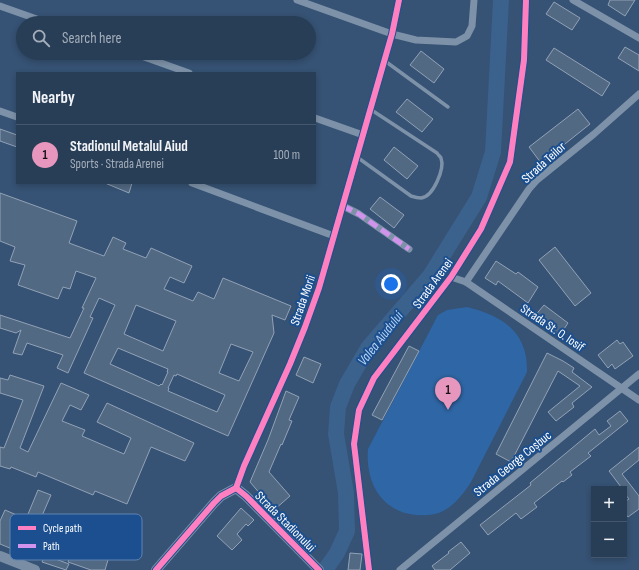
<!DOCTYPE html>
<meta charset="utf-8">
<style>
:root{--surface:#283e57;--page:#30455d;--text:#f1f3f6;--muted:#a5aeba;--line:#44576d;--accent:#e797bd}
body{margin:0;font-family:"Sofia Sans Condensed",sans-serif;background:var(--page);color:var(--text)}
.controls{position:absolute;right:12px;bottom:12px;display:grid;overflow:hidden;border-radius:0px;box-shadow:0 2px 6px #0003}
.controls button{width:36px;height:36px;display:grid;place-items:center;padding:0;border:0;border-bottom:1px solid var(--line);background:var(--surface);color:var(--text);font:20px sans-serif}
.you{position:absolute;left:391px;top:284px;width:14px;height:14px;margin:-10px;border:3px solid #fff;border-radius:50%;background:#1a73e8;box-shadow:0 0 0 6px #1a73e833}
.badge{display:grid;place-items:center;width:26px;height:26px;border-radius:50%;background:var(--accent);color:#111;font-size:13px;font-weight:700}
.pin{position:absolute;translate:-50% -33px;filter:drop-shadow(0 1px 2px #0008)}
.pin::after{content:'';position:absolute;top:21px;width:14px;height:12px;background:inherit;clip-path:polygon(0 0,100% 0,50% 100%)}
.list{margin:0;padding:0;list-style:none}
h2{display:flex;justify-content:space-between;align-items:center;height:52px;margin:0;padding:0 16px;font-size:17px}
h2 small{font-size:13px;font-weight:400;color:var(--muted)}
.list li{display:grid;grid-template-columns:26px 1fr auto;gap:12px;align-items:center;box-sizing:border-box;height:60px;padding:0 16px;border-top:1px solid var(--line)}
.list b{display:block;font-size:15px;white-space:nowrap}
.list p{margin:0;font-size:13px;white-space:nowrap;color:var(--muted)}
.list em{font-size:13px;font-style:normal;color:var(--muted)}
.icon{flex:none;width:22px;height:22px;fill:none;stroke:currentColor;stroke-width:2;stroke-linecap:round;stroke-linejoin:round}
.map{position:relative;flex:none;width:639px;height:570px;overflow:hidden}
.search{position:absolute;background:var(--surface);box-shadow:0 2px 6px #0003;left:16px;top:16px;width:300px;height:44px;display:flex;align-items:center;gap:10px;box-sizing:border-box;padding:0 14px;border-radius:22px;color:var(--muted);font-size:15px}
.panel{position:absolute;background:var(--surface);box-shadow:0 2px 6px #0003;left:16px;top:72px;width:300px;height:112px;border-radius:0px}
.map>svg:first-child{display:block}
.green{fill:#2f66a5}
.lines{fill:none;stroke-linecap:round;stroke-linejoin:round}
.river{stroke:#3b618d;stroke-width:16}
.building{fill:#526984;stroke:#92a2b6;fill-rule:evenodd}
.lane{stroke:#7d92a8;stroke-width:3.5}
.street{stroke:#7d92a8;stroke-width:7}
.secondary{stroke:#798da4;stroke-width:10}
.quiet{stroke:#d193ec;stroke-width:5;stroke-dasharray:10 5;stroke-linecap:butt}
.cycleway-casing{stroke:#1b4f8f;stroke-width:8}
.cycleway{stroke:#ff80c0;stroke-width:6}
.labels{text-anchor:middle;stroke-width:4;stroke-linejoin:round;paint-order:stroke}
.street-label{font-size:13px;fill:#fff;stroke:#1b4f8f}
.water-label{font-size:14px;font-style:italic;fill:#b5d3f5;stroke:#1b4f8f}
.key{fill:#1b4f8f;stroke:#5f84b1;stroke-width:1}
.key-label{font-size:11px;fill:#fff}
</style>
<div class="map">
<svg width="639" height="570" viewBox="0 0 639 570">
<rect width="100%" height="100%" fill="#365274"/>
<path class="green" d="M467 307C503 316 528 332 527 372L471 482C464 493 455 505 443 511 436 515 424 516 416 515 381 512 365 481 368 449L438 315 447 310Z"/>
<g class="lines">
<path class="river" d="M325 570 337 553 347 531 346 493 336 434 338 407 347 384 368 348 430 276 479 197 493 152 501 0"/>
</g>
<g class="building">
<path d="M610 0H635L625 16 608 5Z"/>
<path d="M554 2 580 18 572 30 546 14Z"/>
<path d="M625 47 639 55V71L618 58Z"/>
<path d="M554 48 610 83 602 96 546 60Z"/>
<path d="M421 51 444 69 434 83 410 65Z"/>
<path d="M407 99 433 119 422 132 396 112Z"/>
<path d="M578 109 590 124 541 163 529 147Z"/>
<path d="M0 129 17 135V147L0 141Z"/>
<path d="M394 147 418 166 407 179 384 160Z"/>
<path d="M105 183H132L129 193Z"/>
<path d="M0 193 77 221 69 243 104 256 113 237 126 243 123 249 146 258 151 248 192 266 184 283 170 277 164 289 193 301 198 292 214 299 223 278 291 306 285 320 272 315 274 333 228 436 84 373 115 305 99 298 90 317 93 318 68 373 57 368 63 355 27 343 22 355 13 353 21 330 16 333 0 328V315L70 338 84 308H82L96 278 76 271 70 289 63 287 58 299 18 285 25 265 10 261 15 247 0 241ZM136 305 176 321 163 351 124 334ZM231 344 253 352 239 381 219 373ZM118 348 168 369 167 372H168L162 385 161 384 159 386 110 364ZM177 374 225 395 217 412 168 391 169 388H168L174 375 176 376Z"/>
<path d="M380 197 404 215 394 228 370 209Z"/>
<path d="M555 247 591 293 575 306 539 260Z"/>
<path d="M496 261 516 274 518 272 538 287 528 303 498 281 496 285 485 278Z"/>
<path d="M544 305 568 323 560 335 534 317Z"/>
<path d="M617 340 620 344 623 342 633 356 615 369 612 364 608 368 598 355Z"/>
<path d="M409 346 419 351 382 420 372 415Z"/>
<path d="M547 353 563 361 574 368 572 372 592 387 572 403 574 407 556 421 548 412 580 386 558 371 511 462 496 454Z"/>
<path d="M304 357 321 364 313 383 296 375Z"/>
<path d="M10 375 44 386 20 448 28 452 61 383 89 395 81 410 70 405 62 421 85 430 82 436 124 454 131 438 97 422 107 403 194 443 185 461 151 447 127 504 95 491 93 495 38 472 36 477 11 467 10 469 0 466V447L4 448 23 400 0 393V378L8 380Z"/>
<path d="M286 391 299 397 289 420 292 421 282 445 281 444 269 472 290 496 274 510 250 482 268 440Z"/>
<path d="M620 411 628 421 588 453 591 456 570 472 572 475 563 482 562 481 534 503 537 507 521 519 516 513 488 535 480 525 531 485 530 483 595 429 599 435 611 426 607 421Z"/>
<path d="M639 447V460L622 474 639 496V509L628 517 624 512V502L629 499 624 493V489H621L620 488 621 487 609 471Z"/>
<path d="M38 490 51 495 29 546 25 544 22 553 0 544V521L5 510 26 519Z"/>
<path d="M241 508 254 520 248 526 246 524 237 534 242 540 232 550 217 536Z"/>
<path d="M92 522 100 525 92 547 110 553 105 570H91L68 562 76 541 83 544Z"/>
<path d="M461 542 470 553 450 570H435L432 566 449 553 448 552Z"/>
<path d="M350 553 362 554 360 570H348Z"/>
<path d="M45 555 69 564 66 570 42 562Z"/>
</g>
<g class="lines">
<g class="lane">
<path d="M385 61 448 107"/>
<path d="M357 157 411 196C414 197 418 198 421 198 433 197 445 169 441 158 440 156 438 155 437 153L370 109"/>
</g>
<g class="street">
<path d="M297 0 392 34 416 40 456 42 467 36 472 26 474 0"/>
<path d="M573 0 639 38"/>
<path d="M0 6 48 23"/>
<path d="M133 53 189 73"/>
<path d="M0 111 17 117"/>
<path d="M315 118 363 135"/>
<path d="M192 183 334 236"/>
<path d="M343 206 359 214 409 249"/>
<path d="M451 277 466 282 639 400"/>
<path d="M466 282 529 189 537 180 594 134 639 94"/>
<path d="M236 488 244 466 290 364 305 327 319 288 392 34 399 0"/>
<path d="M369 570 354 444 359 410 374 378 451 277 481 229 510 162 524 60 526 0"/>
<path d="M400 570 639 374"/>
</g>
<g class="secondary">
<path d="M0 556 35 570"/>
<path d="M156 570 214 503 221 496 236 488 246 496 319 570"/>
</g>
<path class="quiet" d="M343 206 359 214 409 249"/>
<g class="cycleway-casing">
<g id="cycleway">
<path d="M236 488 244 466 290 364 305 327 319 288 392 34 399 0"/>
<path d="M236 488 246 496 319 570"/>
<path d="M156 570 214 503 221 496 236 488"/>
<path d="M369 570 354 444 359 410 374 378 451 277 481 229 510 162 524 60 526 0"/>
</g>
</g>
<use href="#cycleway" class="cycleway"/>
</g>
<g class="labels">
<g class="street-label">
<text transform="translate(543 162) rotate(-42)" y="5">Strada Teilor</text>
<text transform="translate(432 283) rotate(-54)" y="5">Strada Arenei</text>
<text transform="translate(302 300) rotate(-71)" y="5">Strada Morii</text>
<text transform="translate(553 327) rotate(34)" y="5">Strada St. O. Iosif</text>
<text transform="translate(512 463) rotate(-39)" y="5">Strada George Coșbuc</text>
<text transform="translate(286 521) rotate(45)" y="5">Strada Stadionului</text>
</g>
<g class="water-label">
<text transform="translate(380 338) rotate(-52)" y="5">Valea Aiudului</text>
</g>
</g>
<rect x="10" y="514" width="132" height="46" rx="6" class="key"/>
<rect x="18" y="526" width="18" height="4" fill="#ff80c0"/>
<rect x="18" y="544" width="18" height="4" fill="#d193ec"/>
<g class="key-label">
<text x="43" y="532">Cycle path</text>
<text x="43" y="550">Path</text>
</g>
</svg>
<div class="controls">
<button>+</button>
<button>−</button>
</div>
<div class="you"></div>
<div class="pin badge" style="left:448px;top:410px">1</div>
<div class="search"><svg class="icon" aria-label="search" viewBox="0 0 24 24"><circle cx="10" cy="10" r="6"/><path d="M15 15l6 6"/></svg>Search here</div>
<section class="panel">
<h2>Nearby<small></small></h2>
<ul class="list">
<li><span class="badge">1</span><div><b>Stadionul Metalul Aiud</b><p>Sports · Strada Arenei</p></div><em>100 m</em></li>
</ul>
</section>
</div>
